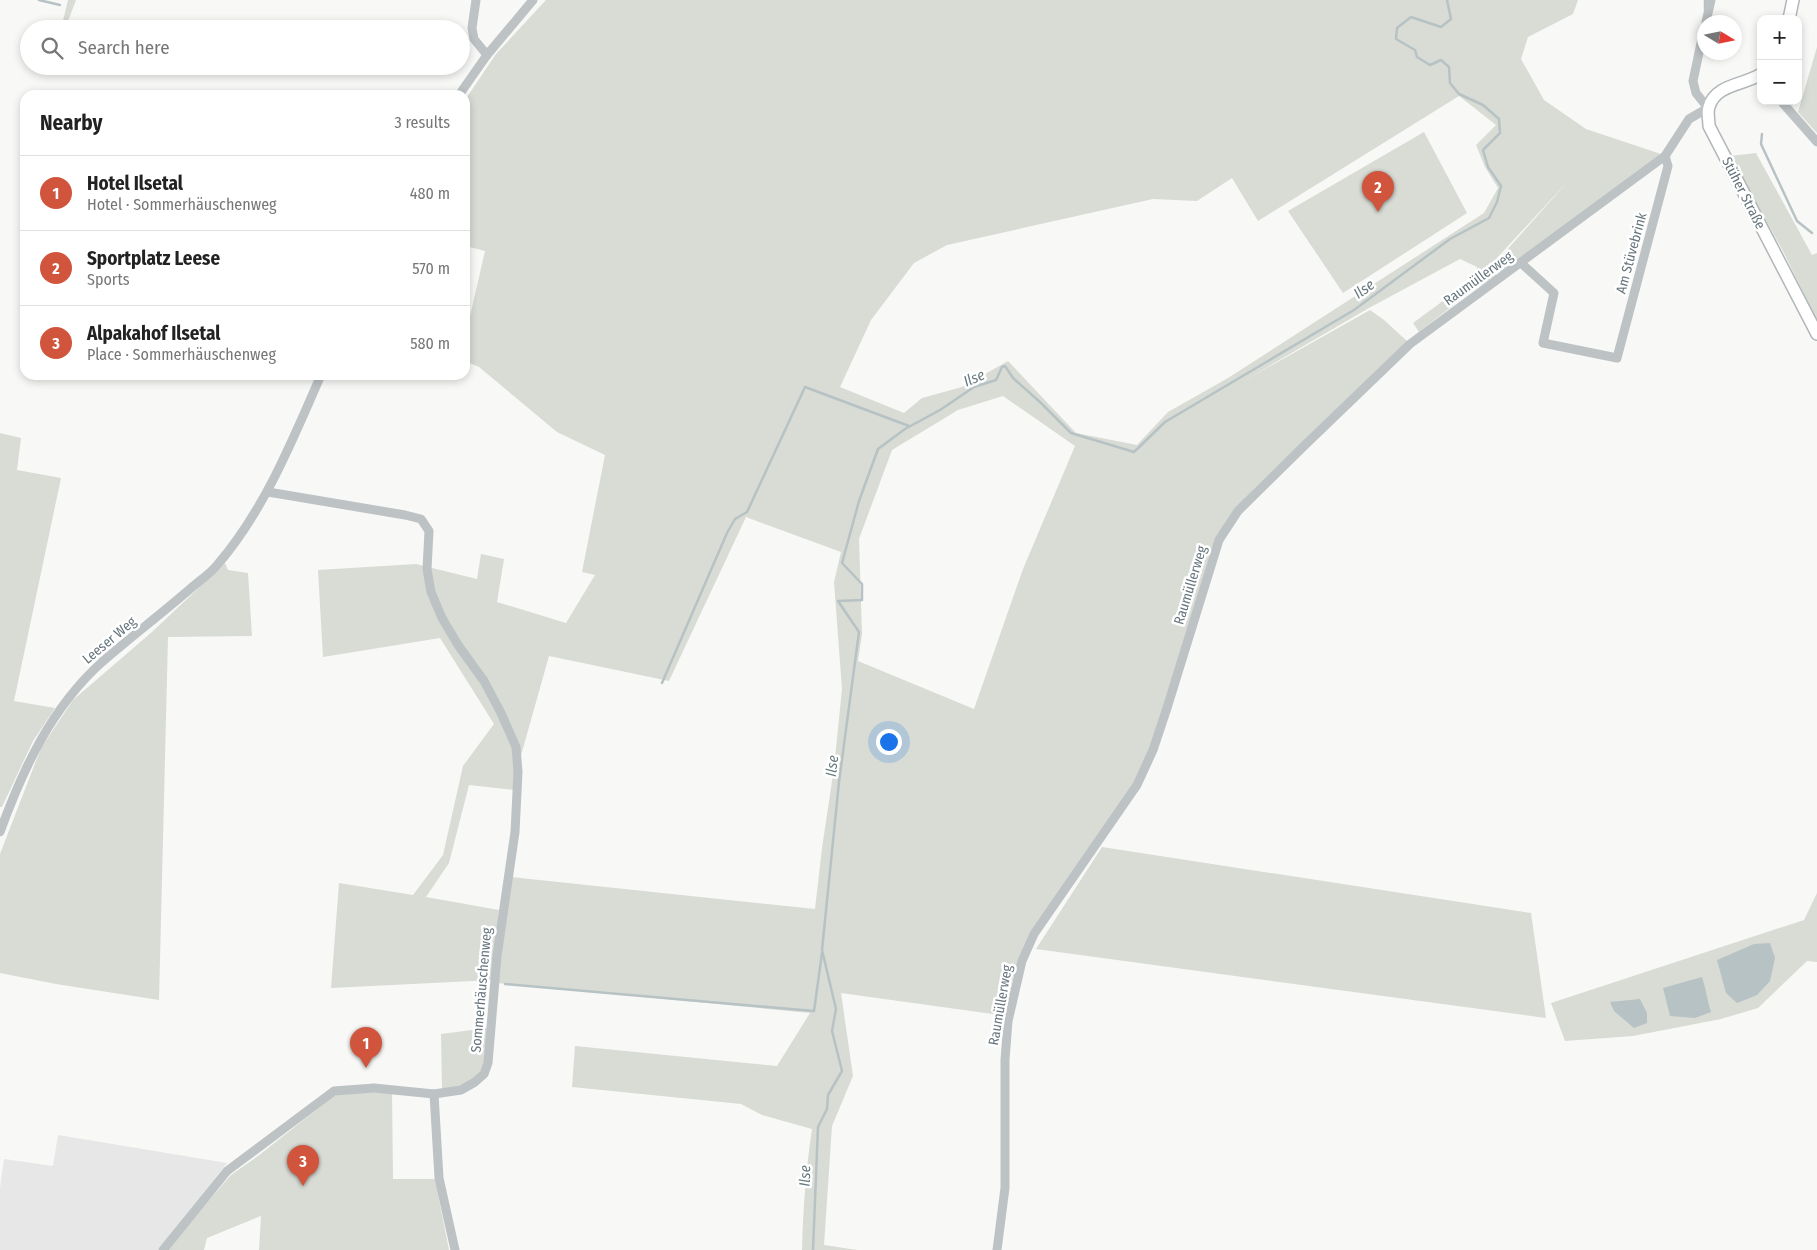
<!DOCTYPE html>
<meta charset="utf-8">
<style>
:root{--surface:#fff;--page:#f6f6f6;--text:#222;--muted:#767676;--line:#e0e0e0;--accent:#d1553d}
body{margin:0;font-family:"Fira Sans Condensed",sans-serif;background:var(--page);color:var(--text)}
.controls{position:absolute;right:15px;top:15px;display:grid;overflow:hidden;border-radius:10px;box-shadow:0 2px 8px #0003}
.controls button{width:45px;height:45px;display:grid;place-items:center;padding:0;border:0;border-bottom:1px solid var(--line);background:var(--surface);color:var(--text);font:25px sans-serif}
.compass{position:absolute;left:1697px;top:15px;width:45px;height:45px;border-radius:50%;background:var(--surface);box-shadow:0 2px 8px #0003;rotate:100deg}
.you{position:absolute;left:888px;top:741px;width:18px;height:18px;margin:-12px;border:4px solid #fff;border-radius:50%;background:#1a73e8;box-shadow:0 0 0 8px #1a73e833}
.badge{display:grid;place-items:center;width:32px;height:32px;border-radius:50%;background:var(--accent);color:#fff;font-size:16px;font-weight:700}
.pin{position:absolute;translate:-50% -41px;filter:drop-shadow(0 1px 2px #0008)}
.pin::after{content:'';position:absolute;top:26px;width:18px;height:15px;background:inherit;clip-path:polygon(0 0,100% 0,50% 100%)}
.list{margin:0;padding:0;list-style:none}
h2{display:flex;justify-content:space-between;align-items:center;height:65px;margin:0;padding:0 20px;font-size:21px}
h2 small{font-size:16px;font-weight:400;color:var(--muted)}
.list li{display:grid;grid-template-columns:32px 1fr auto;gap:15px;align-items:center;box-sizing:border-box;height:75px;padding:0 20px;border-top:1px solid var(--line)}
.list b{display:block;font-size:19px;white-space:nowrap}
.list p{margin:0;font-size:16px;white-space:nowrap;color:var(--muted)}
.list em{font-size:16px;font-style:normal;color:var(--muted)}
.icon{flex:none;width:28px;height:28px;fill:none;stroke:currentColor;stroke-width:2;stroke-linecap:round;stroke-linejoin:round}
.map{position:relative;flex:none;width:1817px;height:1250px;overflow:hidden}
.search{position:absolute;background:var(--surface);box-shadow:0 2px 8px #0003;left:20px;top:20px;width:450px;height:55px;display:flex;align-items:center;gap:12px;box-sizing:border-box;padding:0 18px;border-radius:28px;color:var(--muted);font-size:19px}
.panel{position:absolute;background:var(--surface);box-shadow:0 2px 8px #0003;left:20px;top:90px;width:450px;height:290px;border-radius:15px}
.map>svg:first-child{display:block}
.built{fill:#e6e7e6}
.green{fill:#d8dcd5;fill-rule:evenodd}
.water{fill:#b7c2c5}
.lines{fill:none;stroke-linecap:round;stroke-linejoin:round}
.stream{stroke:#b7c2c5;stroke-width:2.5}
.major-casing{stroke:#b1b7b9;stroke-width:14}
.minor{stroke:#bdc2c5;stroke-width:9}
.major{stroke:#fff;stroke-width:11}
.labels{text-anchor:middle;stroke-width:5;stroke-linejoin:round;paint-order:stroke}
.street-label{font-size:14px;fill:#66757d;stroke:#fff}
.water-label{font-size:15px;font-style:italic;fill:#667a7f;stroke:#fff}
</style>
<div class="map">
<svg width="1817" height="1250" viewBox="0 0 1817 1250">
<rect width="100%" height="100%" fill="#f8f8f6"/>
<path class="built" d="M58 1135 227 1163 158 1250H0V1188L4 1159 53 1166Z"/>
<g class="green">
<path d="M68 0H76L65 29H61Z"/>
<path d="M546 0H1578L1573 14 1528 37 1521 59 1544 100 1586 129 1661 154 1516 263 1498 273V260L1570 179 1497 258 1496 276 1469 293 1477 267 1460 259 1369 308 1240 383 1370 310 1384 320 1408 342 1255 488 1236 508 1189 625 1150 749 1139 773 1119 809 1018 961 1011 986 1007 1016 841 993 853 1076 832 1126 824 1245 857 1250H802C803 1209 806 1169 812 1129L762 1115 741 1104 572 1087 575 1046 777 1066 810 1013 497 983 511 877 815 909 822 848 834 768 842 689 834 582 841 552 746 517 669 681 549 656 518 766H515L514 790 469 785 449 863 426 897 499 910 493 980 331 988 339 883 413 895 443 855 463 766 494 724 440 638 323 657 318 570 416 564 477 579 481 554 504 559 497 602 566 623 595 575 582 572 605 455 557 432 479 367 465 361V338L485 251 465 246V100L496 54ZM1459 96 1496 125 1476 145 1485 167 1498 188 1484 213 1228 378 1168 412 1137 445 1076 433 1008 361 962 387 922 398 904 413 840 387 871 320 914 263 947 245 1153 199 1197 201 1232 178 1258 221ZM1003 396 1075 446 1023 569 974 709 858 661 862 634 859 539 892 450 958 410Z"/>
<path d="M1817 47V133L1798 112Z"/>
<path d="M1424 132 1467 213 1343 293 1288 211Z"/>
<path d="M1756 153 1812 255 1817 253V321L1784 253 1730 156Z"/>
<path d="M1459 288 1461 294 1460 300 1419 332 1413 323 1451 295 1450 292Z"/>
<path d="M0 433 21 438 17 470 61 478 14 701 55 708 33 741 2 807H0Z"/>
<path d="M225 563 228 570 248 573 252 636 168 637 159 1000 56 984 0 973V854L41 748 73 700 152 632Z"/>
<path d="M1102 847 1531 913 1546 1018 1036 949Z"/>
<path d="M1817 893V962L1807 961 1758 1008 1721 1019 1633 1036 1565 1041 1551 1003 1804 920Z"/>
<path d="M487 1028C485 1068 487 1081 442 1090L441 1034Z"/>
<path d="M356 1092 392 1093 393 1179H435L449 1250H259L261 1216 207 1238 204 1250H166L231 1175 258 1156 335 1095Z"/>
</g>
<g class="water">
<path d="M1770 943 1775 958 1770 981 1757 995 1737 1003 1726 993 1717 960 1754 944Z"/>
<path d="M1702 977C1706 989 1707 1000 1711 1012L1695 1018 1670 1016 1663 988Z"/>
<path d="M1640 999 1647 1013V1023L1634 1028 1614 1011 1610 1002Z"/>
</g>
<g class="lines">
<g class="stream">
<path d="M39 0 60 5"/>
<path d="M1705 0V10"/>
<path d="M1762 134 1761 144 1797 221 1812 233"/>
<path d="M662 683 727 533 735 519 747 512 805 387 909 426"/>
<path d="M505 984 814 1011 822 953"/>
<path d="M813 1250 818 1127 827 1109 828 1095 842 1071 832 1031 836 1009 822 950 839 782 859 632 838 601 862 600V584L842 563 859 501 878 449 905 429 940 410 974 387 996 380 1002 367 1005 366 1013 378 1041 403 1071 433 1134 452 1165 422 1354 310 1450 239 1489 218 1497 202 1501 186 1488 167 1483 150 1500 133 1499 119 1483 105 1459 94 1450 83 1449 67 1441 60 1430 65 1417 57 1415 50 1396 39 1397 28 1411 17 1441 27 1451 19 1447 0"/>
</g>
<g class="major-casing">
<g id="major">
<path d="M1789 19 1793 0"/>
<path d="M1761 74C1745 85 1715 84 1709 107 1707 112 1709 120 1709 126L1817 334"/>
</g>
</g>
<g class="minor">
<path d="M476 0 472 28 474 39 487 55"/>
<path d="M1706 22 1711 0"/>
<path d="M459 95 487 55 533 0"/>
<path d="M1781 101 1817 142"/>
<path d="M1521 263 1554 293 1543 343 1617 358 1668 166 1665 156"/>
<path d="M0 832C23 769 51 708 102 662 131 637 161 614 190 589 199 581 210 574 218 564 265 509 292 441 321 375"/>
<path d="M434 1094 439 1178 455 1250"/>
<path d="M163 1250 227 1171 334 1091 374 1088 434 1094 461 1090 475 1082 484 1074 488 1063 497 956 515 832 518 772 516 747 501 713 484 681 458 645 442 618 431 592 427 569 429 531 421 519 405 515 268 492"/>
<path d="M997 1250 1005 1188V1060L1008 1021 1022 961 1034 934 1137 785 1153 750 1167 708 1219 540 1238 511 1304 446 1410 344 1665 156 1689 119 1708 108 1696 93 1693 81 1704 29"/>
</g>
<use href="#major" class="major"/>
</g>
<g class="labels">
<g class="street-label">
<text transform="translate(1744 193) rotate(63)" y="5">Stüher Straße</text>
<text transform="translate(1631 253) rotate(-75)" y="5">Am Stüvebrink</text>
<text transform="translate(1478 278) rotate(-36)" y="5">Raumüllerweg</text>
<text transform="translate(1190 585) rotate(-73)" y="5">Raumüllerweg</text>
<text transform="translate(109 640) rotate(-40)" y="5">Leeser Weg</text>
<text transform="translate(481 990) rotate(-85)" y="5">Sommerhäuschenweg</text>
<text transform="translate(1000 1005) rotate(-80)" y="5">Raumüllerweg</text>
</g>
<g class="water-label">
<text transform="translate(1364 289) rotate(-36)" y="5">Ilse</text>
<text transform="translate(974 378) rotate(-23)" y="5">Ilse</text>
<text transform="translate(832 766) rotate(-83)" y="5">Ilse</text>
<text transform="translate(805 1176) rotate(-88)" y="5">Ilse</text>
</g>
</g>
</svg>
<div class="controls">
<button>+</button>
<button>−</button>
</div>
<svg class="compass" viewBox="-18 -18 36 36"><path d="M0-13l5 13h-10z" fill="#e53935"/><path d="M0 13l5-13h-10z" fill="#767676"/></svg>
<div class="you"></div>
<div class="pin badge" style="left:366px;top:1068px">1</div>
<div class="pin badge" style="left:1378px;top:212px">2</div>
<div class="pin badge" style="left:303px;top:1186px">3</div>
<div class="search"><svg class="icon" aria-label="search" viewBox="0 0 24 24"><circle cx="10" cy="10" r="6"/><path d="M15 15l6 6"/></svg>Search here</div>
<section class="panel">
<h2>Nearby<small>3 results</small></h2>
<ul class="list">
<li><span class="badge">1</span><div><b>Hotel Ilsetal</b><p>Hotel · Sommerhäuschenweg</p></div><em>480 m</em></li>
<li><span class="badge">2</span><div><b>Sportplatz Leese</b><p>Sports</p></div><em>570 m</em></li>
<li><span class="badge">3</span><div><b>Alpakahof Ilsetal</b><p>Place · Sommerhäuschenweg</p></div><em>580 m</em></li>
</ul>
</section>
</div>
